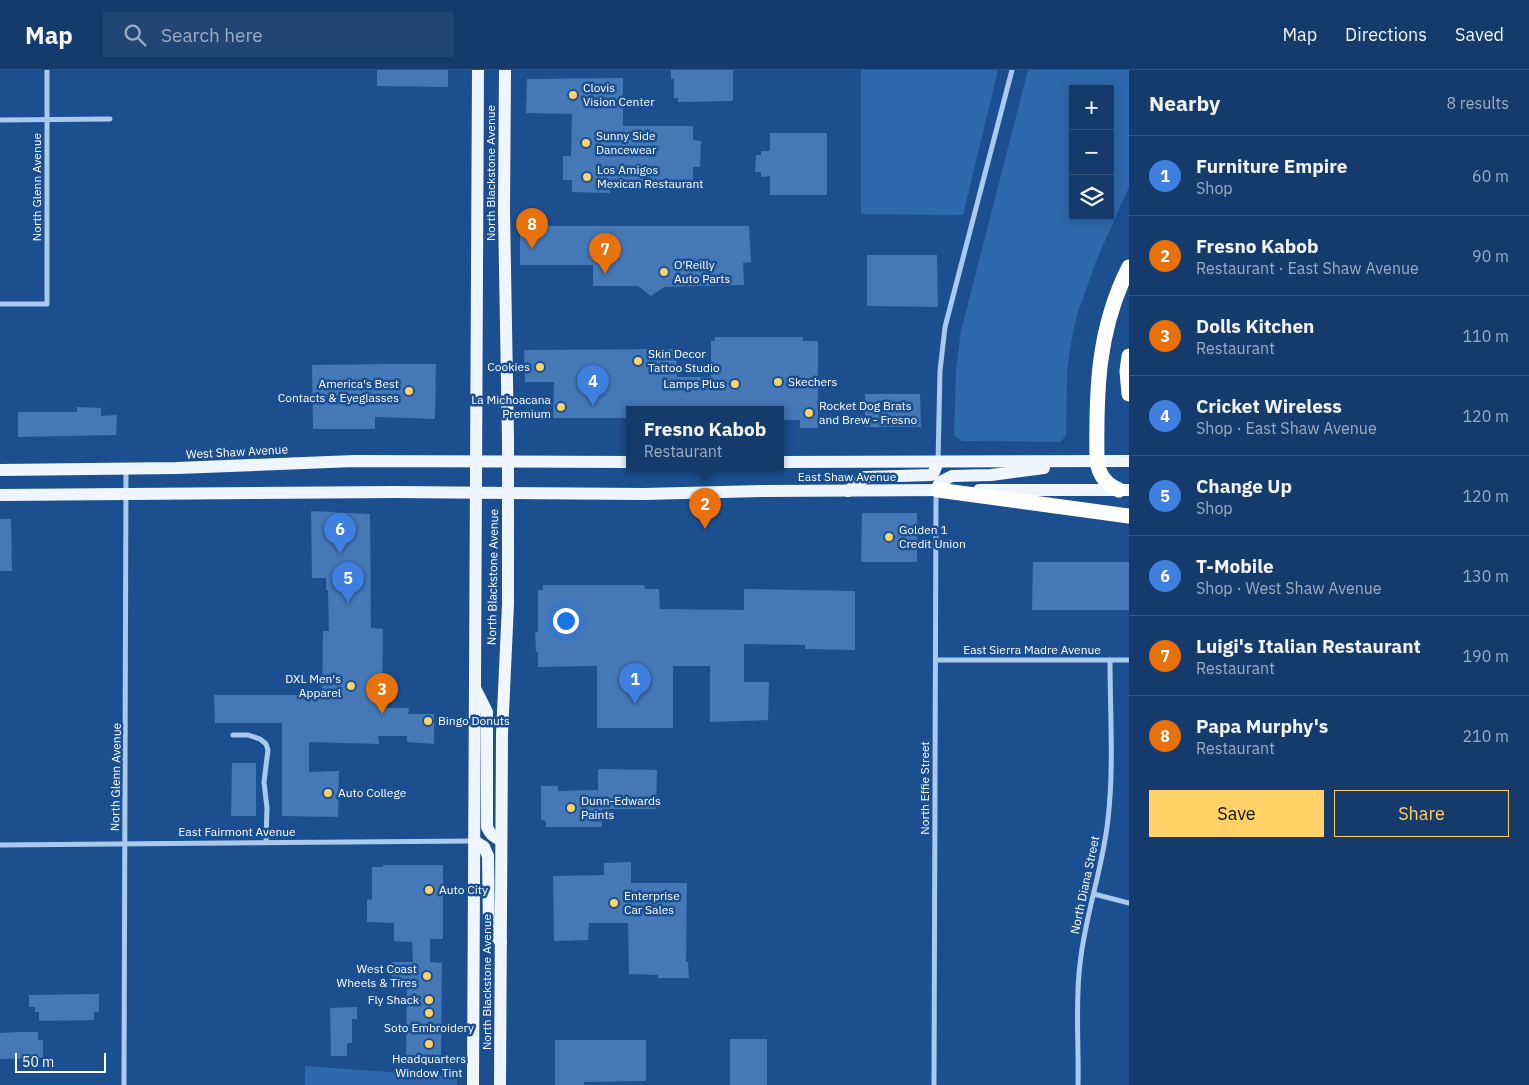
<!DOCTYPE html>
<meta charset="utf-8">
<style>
:root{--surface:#143b6b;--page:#214673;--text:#f1f3f6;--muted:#9dadc1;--line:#33557e;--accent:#ffd166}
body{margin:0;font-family:"IBM Plex Sans",sans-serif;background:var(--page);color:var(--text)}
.controls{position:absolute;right:15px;top:15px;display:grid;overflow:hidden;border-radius:0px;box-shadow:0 2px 12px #0003}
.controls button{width:45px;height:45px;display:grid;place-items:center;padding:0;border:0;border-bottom:1px solid var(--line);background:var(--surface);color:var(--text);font:25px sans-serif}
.scale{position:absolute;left:15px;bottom:12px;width:91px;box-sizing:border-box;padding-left:5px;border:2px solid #fff;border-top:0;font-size:14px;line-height:18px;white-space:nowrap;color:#fff;-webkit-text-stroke:4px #1b4f8f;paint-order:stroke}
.you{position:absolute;left:565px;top:550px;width:18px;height:18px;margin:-12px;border:4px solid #fff;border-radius:50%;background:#1a73e8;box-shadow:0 0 0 8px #1a73e833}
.badge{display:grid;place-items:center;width:32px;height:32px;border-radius:50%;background:var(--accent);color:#fff;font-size:16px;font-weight:700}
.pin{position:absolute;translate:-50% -41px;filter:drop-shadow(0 1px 2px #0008)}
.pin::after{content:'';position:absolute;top:26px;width:18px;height:15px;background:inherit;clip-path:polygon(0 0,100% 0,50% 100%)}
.popup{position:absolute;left:626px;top:336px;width:158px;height:65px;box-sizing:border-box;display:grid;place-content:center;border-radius:0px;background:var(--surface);filter:drop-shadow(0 1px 4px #0005);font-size:16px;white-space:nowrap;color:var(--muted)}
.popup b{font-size:19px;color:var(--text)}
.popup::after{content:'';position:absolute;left:50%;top:100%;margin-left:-10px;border:10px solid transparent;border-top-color:var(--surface)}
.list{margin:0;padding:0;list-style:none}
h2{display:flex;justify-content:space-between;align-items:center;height:65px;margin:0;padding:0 20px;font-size:21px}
h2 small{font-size:16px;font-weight:400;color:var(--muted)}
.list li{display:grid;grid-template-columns:32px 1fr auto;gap:15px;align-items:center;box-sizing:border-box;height:80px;padding:0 20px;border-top:1px solid var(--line)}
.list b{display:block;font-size:19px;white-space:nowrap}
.list p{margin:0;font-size:16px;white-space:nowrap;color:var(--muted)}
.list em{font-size:16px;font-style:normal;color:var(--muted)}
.actions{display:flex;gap:10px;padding:15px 20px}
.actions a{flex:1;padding:11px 0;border:1px solid var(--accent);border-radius:0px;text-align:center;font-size:18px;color:var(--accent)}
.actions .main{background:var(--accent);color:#111}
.icon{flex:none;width:28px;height:28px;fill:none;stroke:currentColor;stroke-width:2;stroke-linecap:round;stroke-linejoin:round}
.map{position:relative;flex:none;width:1129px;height:1015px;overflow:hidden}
header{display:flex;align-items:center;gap:30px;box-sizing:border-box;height:70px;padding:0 25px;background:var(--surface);border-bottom:1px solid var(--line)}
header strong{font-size:24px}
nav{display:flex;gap:28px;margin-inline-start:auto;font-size:18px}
.search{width:350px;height:45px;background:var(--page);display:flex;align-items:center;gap:12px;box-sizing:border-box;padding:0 18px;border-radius:0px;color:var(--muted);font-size:19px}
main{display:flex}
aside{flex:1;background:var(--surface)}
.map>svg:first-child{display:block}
.green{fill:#2e69ad;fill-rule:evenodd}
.building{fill:#4478b7}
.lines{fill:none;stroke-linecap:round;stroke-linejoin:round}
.street{stroke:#a9c9ee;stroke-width:5}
.primary{stroke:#f0f6ff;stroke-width:12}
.highway{stroke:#fff;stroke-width:15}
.poi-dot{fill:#ffd166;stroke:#1b4f8f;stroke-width:2}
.labels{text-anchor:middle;stroke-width:5;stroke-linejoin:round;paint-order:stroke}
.poi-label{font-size:12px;fill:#fff;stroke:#1b4f8f;text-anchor:start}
.street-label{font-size:12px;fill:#fff;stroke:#1b4f8f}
</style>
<header>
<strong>Map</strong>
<div class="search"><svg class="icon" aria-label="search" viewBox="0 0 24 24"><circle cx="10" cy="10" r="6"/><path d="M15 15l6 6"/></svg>Search here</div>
<nav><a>Map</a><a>Directions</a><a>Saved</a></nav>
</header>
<main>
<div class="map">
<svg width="1129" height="1015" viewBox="0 0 1129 1015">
<rect width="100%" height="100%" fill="#1b4f8f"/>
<g class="green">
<path d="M861 0H998L963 145 861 144Z"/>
<path d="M1028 0H1129V117L1096 191 1077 245 1071 273 1067 302 1066 366 1060 372 962 371 954 365 956 299 961 261ZM1073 19H1110V146H1073Z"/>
<path d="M305 996 457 1007V1015H305Z"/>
</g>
<g class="building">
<path d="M377 0H448V17L377 16Z"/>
<path d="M671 0H733V31L678 32V28H674V9H671Z"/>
<path d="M623 8V56H693V70L701 71 700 97H693V112H610V123L572 122V110H563V86H571L572 44 526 43 527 9Z"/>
<path d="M770 63H827V125H770V106L761 107V102H755L756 85H761V81H770Z"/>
<path d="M520 156H749L751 192 743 193 744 215 664 217 651 226 638 216H593V195H520Z"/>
<path d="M867 185H937L938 237 867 236Z"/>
<path d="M715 267H803V271H818V358H800V350H780V340H630L629 348H553L554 312H525L524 280 676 279 677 307H711V271H715Z"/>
<path d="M384 294H436L435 349 375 347V359H313L312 295Z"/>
<path d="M865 324H920L921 357H865Z"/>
<path d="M77 337 101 338V346L117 345 116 365 18 367V342H77Z"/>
<path d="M311 441 370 444 371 558 383 559 382 638H409L408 644H434V674L407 672V666H378L379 674 309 672V702L339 701 338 747 282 746V653H215L214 625H322L323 561H329L328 520H326V508H312Z"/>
<path d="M862 443H917V492H861Z"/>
<path d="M0 449H11L12 501H0Z"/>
<path d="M1033 492H1129V540H1032Z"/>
<path d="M543 515H644L645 519H659L660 539 744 540V519L855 521V580L805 579V575L744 574V612H769L768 650 710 652V596H673V658H597V596L538 597V582H536L535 562H538V520H543Z"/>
<path d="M232 693H256V746H231Z"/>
<path d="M598 699 657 700 656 739H602V757H546V751L541 750V716H558V721L598 720Z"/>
<path d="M631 792V813H687L686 892H688L689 908H658V905L629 904 628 853H589L588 870 554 871 553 806 604 805V793Z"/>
<path d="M383 795H443V869H430V892L442 893 441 986 406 987 407 917H392V892H413L412 872 394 871V853L367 852V829L372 830V797H383Z"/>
<path d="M99 924V942H94V950L39 951V942H35V937H29V925Z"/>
<path d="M357 937V949H352V973H347V986H331L330 938Z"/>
<path d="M17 962H38V970H43V988L0 989V963Z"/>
<rect x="730" y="969" width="37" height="46"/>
<path d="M555 970H646V1011L584 1012V1015H555Z"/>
</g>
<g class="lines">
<g class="street">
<path d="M0 50 110 49"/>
<path d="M0 234H47V0"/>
<path d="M938 392 940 301 945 257 1012 0"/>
<path d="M936 590H1129"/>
<path d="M233 665H248L260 669 266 674 268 680 264 712 267 738 266 772"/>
<path d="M0 775 474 771"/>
<path d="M1094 824 1129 833"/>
<path d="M124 1015 126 398"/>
<path d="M934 1015 936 421"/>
<path d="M1078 1015C1079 975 1075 934 1080 894 1085 845 1103 798 1108 749 1114 697 1110 643 1110 590"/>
</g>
<g class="primary">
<path d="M780 392 1129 391"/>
<path d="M0 400 177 398 354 391 630 392"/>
<path d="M936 420 940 412 952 406 991 405 1044 398"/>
<path d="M979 420H1129"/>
<path d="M848 421 865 407 931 405 934 402 938 392"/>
<path d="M0 425 395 422 644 424 761 421 947 420"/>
<path d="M476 620 487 642V757C490 764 493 767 501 770"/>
<path d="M474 771 484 777 488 786 489 858 501 872"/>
<path d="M473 1015 478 0"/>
<path d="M500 1015 502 664 508 534V370L504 142 505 0"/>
</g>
<g class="highway">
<path d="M1129 286 1127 301 1129 324"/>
<path d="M938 420 1129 446"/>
<path d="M1119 420C1105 414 1099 405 1097 391 1096 322 1097 260 1129 197"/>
</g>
</g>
<g class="poi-dot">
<circle cx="573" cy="25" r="5"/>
<circle cx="586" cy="73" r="5"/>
<circle cx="587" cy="107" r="5"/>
<circle cx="664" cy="202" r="5"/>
<circle cx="638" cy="291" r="5"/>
<circle cx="540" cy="297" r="5"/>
<circle cx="778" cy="312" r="5"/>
<circle cx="735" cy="314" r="5"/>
<circle cx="409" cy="321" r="5"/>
<circle cx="561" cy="337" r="5"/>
<circle cx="809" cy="343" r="5"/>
<circle cx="889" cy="467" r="5"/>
<circle cx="351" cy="616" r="5"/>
<circle cx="428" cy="651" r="5"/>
<circle cx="328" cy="723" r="5"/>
<circle cx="571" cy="738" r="5"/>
<circle cx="429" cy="820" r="5"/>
<circle cx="614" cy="833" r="5"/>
<circle cx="427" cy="906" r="5"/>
<circle cx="429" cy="930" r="5"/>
<circle cx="429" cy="943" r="5"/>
<circle cx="429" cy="974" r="5"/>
</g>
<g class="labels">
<g class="poi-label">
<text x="583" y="22">Clovis<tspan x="583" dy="14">Vision Center</tspan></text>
<text x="596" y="70">Sunny Side<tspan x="596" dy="14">Dancewear</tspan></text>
<text x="597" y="104">Los Amigos<tspan x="597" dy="14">Mexican Restaurant</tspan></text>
<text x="674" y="199">O'Reilly<tspan x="674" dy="14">Auto Parts</tspan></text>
<text x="648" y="288">Skin Decor<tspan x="648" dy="14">Tattoo Studio</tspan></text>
<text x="530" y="301" text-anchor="end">Cookies</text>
<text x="788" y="316">Skechers</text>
<text x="399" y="318" text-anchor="end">America's Best<tspan x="399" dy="14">Contacts &amp; Eyeglasses</tspan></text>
<text x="725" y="318" text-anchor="end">Lamps Plus</text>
<text x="551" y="334" text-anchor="end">La Michoacana<tspan x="551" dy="14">Premium</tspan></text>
<text x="819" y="340">Rocket Dog Brats<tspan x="819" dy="14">and Brew - Fresno</tspan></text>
<text x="899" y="464">Golden 1<tspan x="899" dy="14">Credit Union</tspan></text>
<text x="341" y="613" text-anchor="end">DXL Men's<tspan x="341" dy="14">Apparel</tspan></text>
<text x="438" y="655">Bingo Donuts</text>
<text x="338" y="727">Auto College</text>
<text x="581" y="735">Dunn-Edwards<tspan x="581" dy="14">Paints</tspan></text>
<text x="439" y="824">Auto City</text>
<text x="624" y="830">Enterprise<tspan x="624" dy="14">Car Sales</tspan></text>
<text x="417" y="903" text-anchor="end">West Coast<tspan x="417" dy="14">Wheels &amp; Tires</tspan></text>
<text x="419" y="934" text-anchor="end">Fly Shack</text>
<text x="429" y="962" text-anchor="middle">Soto Embroidery</text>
<text x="429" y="993" text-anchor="middle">Headquarters<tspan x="429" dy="14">Window Tint</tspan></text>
</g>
<g class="street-label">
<text transform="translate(491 103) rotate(-90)" y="4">North Blackstone Avenue</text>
<text transform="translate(37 117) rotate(-90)" y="4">North Glenn Avenue</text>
<text transform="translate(237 382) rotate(-3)" y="4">West Shaw Avenue</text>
<text x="847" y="411">East Shaw Avenue</text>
<text transform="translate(493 507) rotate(-89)" y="4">North Blackstone Avenue</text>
<text x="1032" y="584">East Sierra Madre Avenue</text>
<text transform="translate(116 707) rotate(-89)" y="4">North Glenn Avenue</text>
<text transform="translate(925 718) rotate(-90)" y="4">North Effie Street</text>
<text x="237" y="766">East Fairmont Avenue</text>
<text transform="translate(1085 815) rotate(-78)" y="4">North Diana Street</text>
<text transform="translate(487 912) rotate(-90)" y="4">North Blackstone Avenue</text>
</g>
</g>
</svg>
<div class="controls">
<button>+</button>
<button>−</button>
<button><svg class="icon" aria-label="layers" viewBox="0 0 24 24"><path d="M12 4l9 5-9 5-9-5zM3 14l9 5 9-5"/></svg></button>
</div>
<div class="scale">50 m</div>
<div class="you"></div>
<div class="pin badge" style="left:635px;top:634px;background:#3f7fe0">1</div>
<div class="pin badge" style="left:705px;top:459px;background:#e8710a">2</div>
<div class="popup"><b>Fresno Kabob</b>Restaurant</div>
<div class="pin badge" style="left:382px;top:644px;background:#e8710a">3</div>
<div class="pin badge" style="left:593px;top:336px;background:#3f7fe0">4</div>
<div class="pin badge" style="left:348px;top:533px;background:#3f7fe0">5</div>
<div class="pin badge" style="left:340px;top:484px;background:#3f7fe0">6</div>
<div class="pin badge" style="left:605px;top:204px;background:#e8710a">7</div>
<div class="pin badge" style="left:532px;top:179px;background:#e8710a">8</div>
</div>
<aside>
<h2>Nearby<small>8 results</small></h2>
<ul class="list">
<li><span class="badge" style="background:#3f7fe0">1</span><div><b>Furniture Empire</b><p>Shop</p></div><em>60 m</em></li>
<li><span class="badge" style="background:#e8710a">2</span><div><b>Fresno Kabob</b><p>Restaurant · East Shaw Avenue</p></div><em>90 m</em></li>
<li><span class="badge" style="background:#e8710a">3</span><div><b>Dolls Kitchen</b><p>Restaurant</p></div><em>110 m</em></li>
<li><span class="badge" style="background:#3f7fe0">4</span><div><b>Cricket Wireless</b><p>Shop · East Shaw Avenue</p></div><em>120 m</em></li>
<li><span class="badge" style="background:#3f7fe0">5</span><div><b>Change Up</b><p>Shop</p></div><em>120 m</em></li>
<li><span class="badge" style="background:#3f7fe0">6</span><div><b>T-Mobile</b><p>Shop · West Shaw Avenue</p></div><em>130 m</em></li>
<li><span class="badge" style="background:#e8710a">7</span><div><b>Luigi's Italian Restaurant</b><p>Restaurant</p></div><em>190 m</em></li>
<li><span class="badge" style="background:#e8710a">8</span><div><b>Papa Murphy's</b><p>Restaurant</p></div><em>210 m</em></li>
</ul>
<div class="actions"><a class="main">Save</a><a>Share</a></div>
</aside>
</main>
